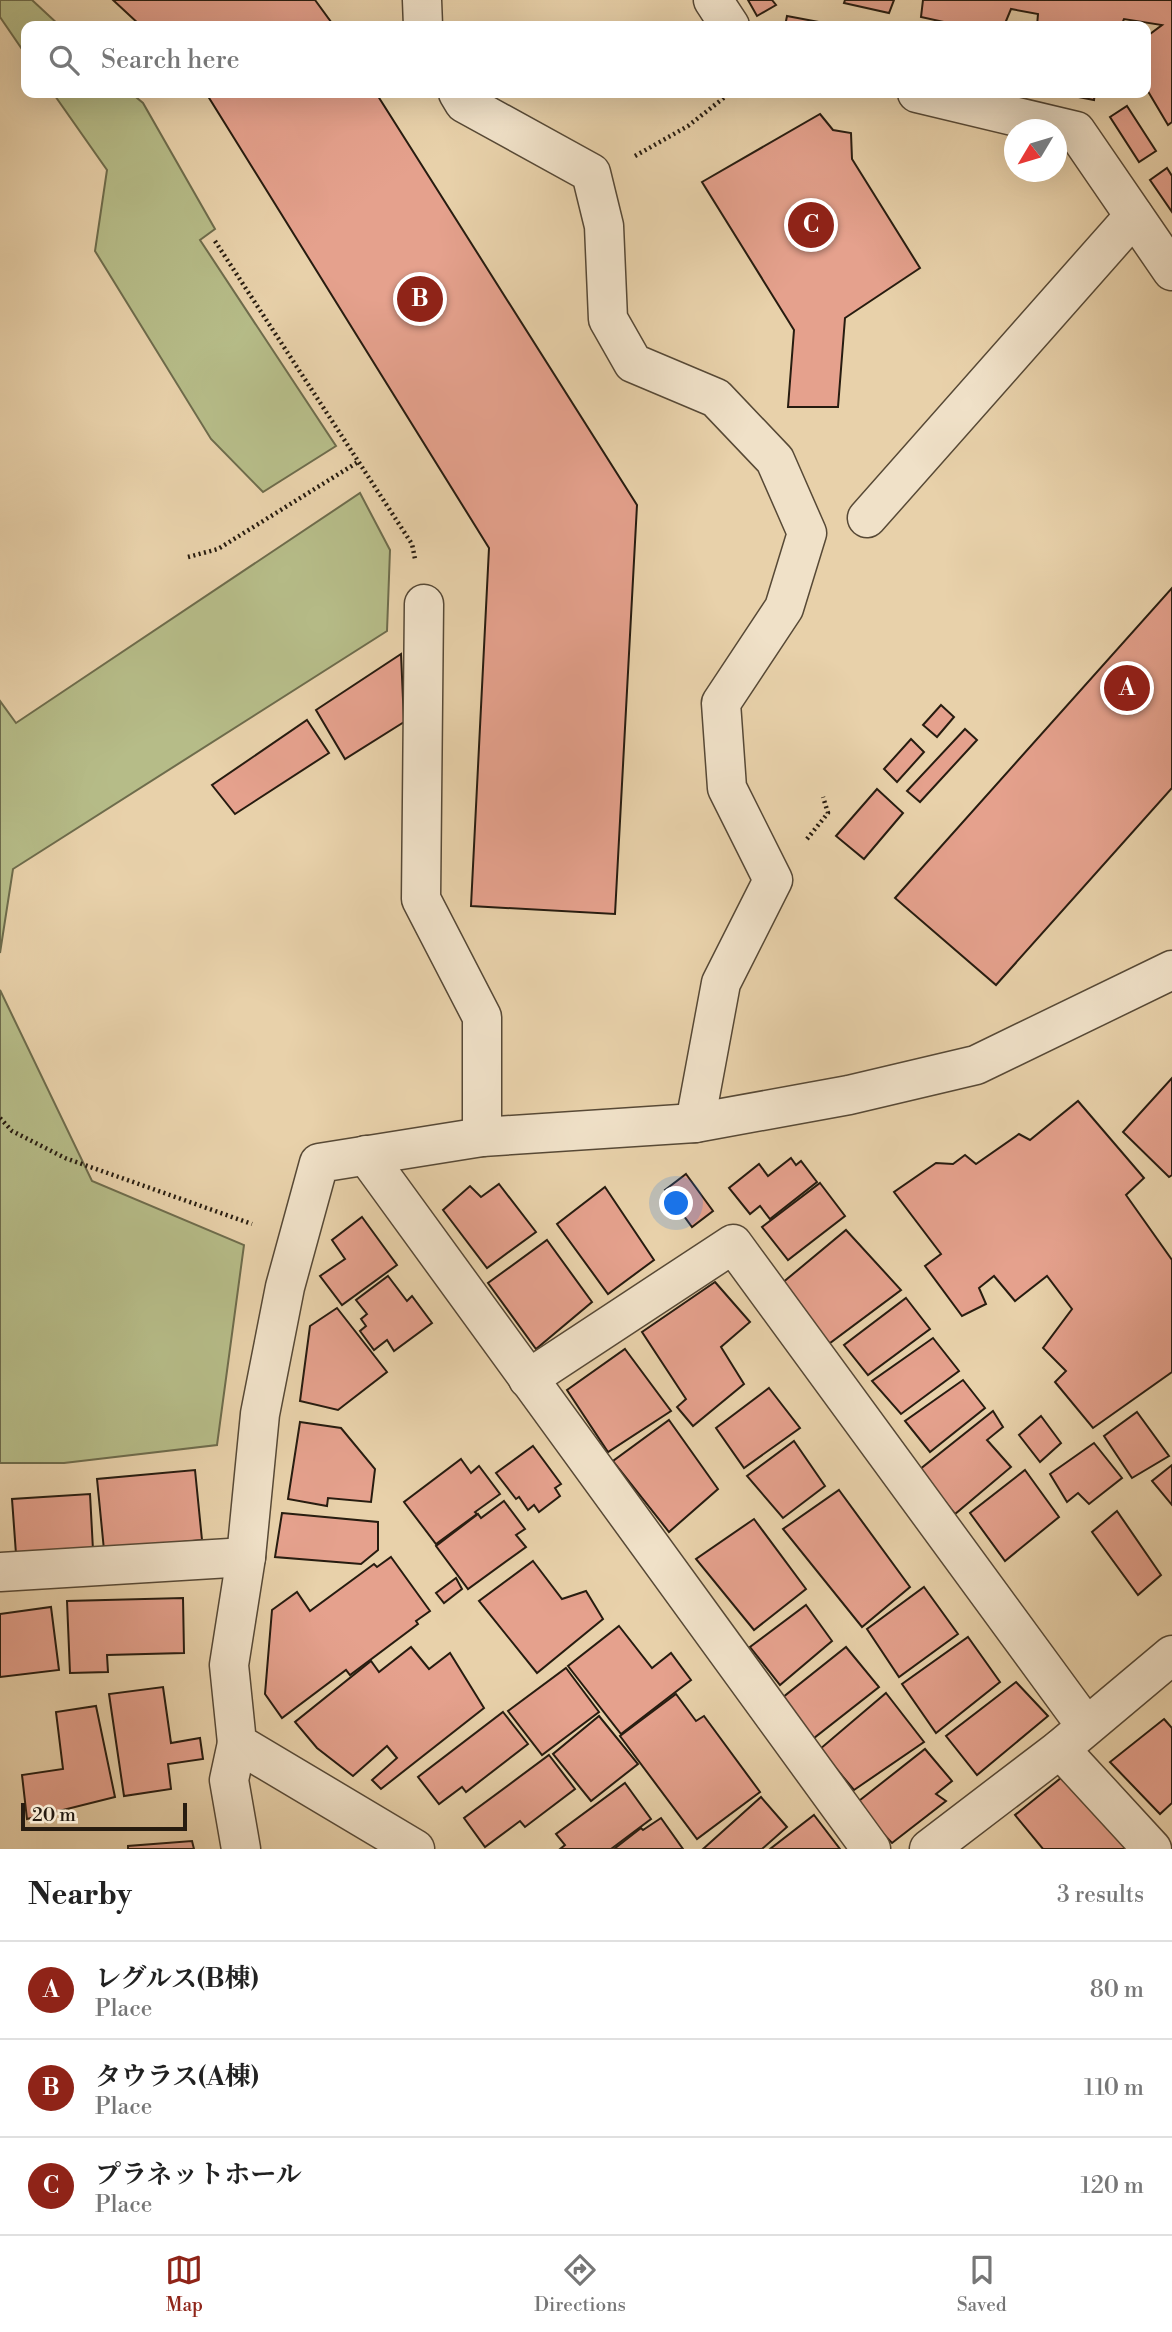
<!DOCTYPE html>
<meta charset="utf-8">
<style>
:root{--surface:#fff;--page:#f2f2f2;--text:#222;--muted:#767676;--line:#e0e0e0;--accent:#8f2418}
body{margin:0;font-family:"Libre Bodoni","Noto Serif JP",serif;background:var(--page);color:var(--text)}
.compass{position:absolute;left:1004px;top:119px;width:63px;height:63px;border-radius:50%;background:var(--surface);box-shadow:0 7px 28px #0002;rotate:232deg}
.scale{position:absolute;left:21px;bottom:18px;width:166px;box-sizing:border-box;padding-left:7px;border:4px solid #271c10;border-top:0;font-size:19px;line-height:24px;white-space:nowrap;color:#271c10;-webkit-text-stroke:5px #f0e1c8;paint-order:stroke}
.you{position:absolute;left:677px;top:1204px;width:24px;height:24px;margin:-18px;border:5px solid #fff;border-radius:50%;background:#1a73e8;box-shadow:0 0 0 10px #1a73e833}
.badge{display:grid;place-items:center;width:46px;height:46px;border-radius:50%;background:var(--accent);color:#fff;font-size:23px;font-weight:700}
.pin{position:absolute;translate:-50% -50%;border:4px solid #fff;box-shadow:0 2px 7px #0006}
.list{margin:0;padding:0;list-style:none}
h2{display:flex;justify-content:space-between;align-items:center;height:91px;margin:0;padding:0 28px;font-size:30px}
h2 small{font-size:23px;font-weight:400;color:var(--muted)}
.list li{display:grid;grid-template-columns:46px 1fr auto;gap:21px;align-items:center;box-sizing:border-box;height:98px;padding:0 28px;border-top:2px solid var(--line)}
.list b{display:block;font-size:26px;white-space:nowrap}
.list p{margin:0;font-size:23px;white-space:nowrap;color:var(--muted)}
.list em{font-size:23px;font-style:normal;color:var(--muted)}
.icon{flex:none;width:38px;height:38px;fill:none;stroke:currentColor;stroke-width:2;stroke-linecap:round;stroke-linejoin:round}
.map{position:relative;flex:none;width:1172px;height:1849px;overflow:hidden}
.search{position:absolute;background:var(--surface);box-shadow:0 7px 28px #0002;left:21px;right:21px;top:21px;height:77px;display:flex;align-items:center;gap:18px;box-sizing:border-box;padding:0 24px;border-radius:14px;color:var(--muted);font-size:26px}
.sheet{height:385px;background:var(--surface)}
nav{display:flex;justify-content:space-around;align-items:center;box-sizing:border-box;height:98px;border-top:2px solid var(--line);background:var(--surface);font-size:19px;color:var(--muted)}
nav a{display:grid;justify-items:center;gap:4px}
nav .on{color:var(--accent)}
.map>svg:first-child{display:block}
.green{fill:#b6bc88;stroke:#6e6c4c;stroke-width:2}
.building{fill:#e5a18d;stroke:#271c10;stroke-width:2}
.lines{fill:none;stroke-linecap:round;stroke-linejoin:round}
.minor-casing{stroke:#574936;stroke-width:41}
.path{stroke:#271c10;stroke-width:4.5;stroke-dasharray:2 3.5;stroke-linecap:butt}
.minor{stroke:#f0e1c8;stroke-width:38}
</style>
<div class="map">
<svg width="1172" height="1849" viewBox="0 0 1172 1849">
<rect width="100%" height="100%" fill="#e8d1aa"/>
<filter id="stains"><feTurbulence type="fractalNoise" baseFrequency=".00286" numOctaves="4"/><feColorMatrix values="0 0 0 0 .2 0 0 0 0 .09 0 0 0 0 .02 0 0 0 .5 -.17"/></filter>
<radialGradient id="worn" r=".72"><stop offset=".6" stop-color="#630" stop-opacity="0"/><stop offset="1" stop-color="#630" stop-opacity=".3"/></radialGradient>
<g class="green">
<path d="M0 0H32L60 26H26V55L0 17Z"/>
<path d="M53 93H131L143 103 215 229 200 240 336 446 263 492 211 439 95 251 107 170Z"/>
<path d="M360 493 390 550 387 631 13 869 0 953V701L16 723Z"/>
<path d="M0 990 92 1181 244 1245 217 1445 64 1463H0Z"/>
</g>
<g class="building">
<path d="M113 0H315L334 26H141Z"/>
<path d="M748 0H772L776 5 757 16Z"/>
<path d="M845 0H894L889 13 844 3Z"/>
<path d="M923 0H1172V122L1168 125 1146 88V37L1162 25 1124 19 1121 26H1037L1038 14 1011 9 1004 26H962L921 17Z"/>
<path d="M787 16 840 26H785Z"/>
<path d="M206 93H376L637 505 615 914 471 906 489 548Z"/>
<path d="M1058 93H1095L1094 100Z"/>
<path d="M1127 106 1156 151 1139 162 1110 117Z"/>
<path d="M820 114 833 130 851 133 852 159 920 268 845 318 838 407H788L794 330 702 182Z"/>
<path d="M1167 168 1172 176V212L1150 180Z"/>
<path d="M1172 588V788L996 985 895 898Z"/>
<path d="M401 654 404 722 345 759 316 710Z"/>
<path d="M941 705 954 717 937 737 923 725Z"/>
<path d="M307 720 329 753 235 814 212 785Z"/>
<path d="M965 729 977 740 920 802 907 791Z"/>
<path d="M911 739 924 752 897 782 884 769Z"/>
<path d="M877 789 903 813 864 859 836 836Z"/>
<path d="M1172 1078V1175L1169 1177 1123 1132Z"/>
<path d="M1078 1101 1144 1178 1126 1195 1172 1260V1372L1093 1428 1055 1382 1066 1371 1043 1348 1072 1309 1047 1276 1015 1301 994 1276 979 1288 986 1304 962 1316 925 1266 941 1254 894 1192 936 1163 953 1164 965 1155 976 1164 1019 1134 1030 1140Z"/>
<path d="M791 1158 796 1165 801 1161 817 1182 770 1219 760 1206 750 1214 729 1188 759 1164 768 1176Z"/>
<path d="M686 1174 713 1211 692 1227 665 1190Z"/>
<path d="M820 1183 845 1216 788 1260 762 1227Z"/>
<path d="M499 1184 536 1232 487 1268 443 1210 470 1186 481 1197Z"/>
<path d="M605 1187 654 1260 608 1294 557 1224Z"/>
<path d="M362 1217 397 1265 342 1305 320 1276 345 1259 332 1240Z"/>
<path d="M846 1230 901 1290 826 1346 781 1284Z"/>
<path d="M547 1240 592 1302 536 1349 488 1283Z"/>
<path d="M388 1276 407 1301 412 1296 432 1323 394 1351 387 1340 374 1350 360 1331 366 1326 361 1319 367 1314 356 1300Z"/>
<path d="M715 1282 750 1322 721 1347 744 1384 693 1426 677 1407 686 1399 642 1332Z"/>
<path d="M906 1298 930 1329 868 1375 844 1345Z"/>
<path d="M337 1308 387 1372 338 1410 300 1401 310 1326Z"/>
<path d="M933 1338 959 1371 901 1414 872 1381Z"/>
<path d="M625 1349 671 1411 608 1452 567 1390Z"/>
<path d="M963 1380 985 1408 930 1452 905 1421Z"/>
<path d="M769 1388 800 1428 744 1468 716 1428Z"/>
<path d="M993 1411 1003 1427 987 1440 1011 1467 955 1514 919 1470Z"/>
<path d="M1137 1412 1169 1456 1132 1478 1104 1436Z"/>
<path d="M1041 1416 1061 1443 1040 1462 1019 1435Z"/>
<path d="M669 1420 718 1489 669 1532 613 1461Z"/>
<path d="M300 1422 341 1428 375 1469 371 1502 328 1498 327 1506 288 1499Z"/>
<path d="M794 1441 825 1486 783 1518 747 1476Z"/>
<path d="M1094 1443 1122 1478 1089 1504 1078 1493 1067 1502 1050 1474Z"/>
<path d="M533 1446 561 1484 555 1488 560 1496 539 1512 534 1505 528 1510 519 1497 516 1499 496 1473Z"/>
<path d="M461 1459 471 1473 479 1466 500 1494 475 1512 477 1514 436 1544 404 1502Z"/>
<path d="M1172 1465V1505L1152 1481Z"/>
<path d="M195 1470 202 1540 104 1550 97 1479Z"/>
<path d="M1025 1470 1059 1517 1005 1561 970 1513Z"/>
<path d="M839 1490 910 1587 862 1627 783 1529Z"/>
<path d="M90 1494 93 1550 16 1554 12 1499Z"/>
<path d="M504 1501 525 1529 516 1535 526 1547 468 1589 436 1546 478 1514 481 1518Z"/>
<path d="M1117 1511 1161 1575 1138 1595 1092 1532Z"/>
<path d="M282 1513 378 1522V1550L361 1564 275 1557Z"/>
<path d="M754 1519 806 1589 754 1630 696 1559Z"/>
<path d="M391 1557 430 1611 416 1621 418 1624 350 1675 346 1670 282 1718 265 1694 272 1610 297 1592 310 1611 374 1564 377 1567Z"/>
<path d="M533 1561 562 1599 586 1591 603 1619 537 1673 479 1601Z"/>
<path d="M456 1578 462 1589 444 1603 436 1593Z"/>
<path d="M924 1587 958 1634 899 1677 867 1629Z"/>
<path d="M183 1598 184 1653 107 1655 108 1672 70 1673 67 1601Z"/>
<path d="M806 1605 832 1641 780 1685 750 1647Z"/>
<path d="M51 1607 59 1670 0 1677V1614Z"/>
<path d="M619 1626 652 1668 671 1653 691 1680 621 1734 568 1666Z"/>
<path d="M968 1637 1000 1682 936 1733 902 1684Z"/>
<path d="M411 1647 429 1669 450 1653 484 1708 381 1789 372 1780 397 1758 387 1746 353 1776 317 1748 295 1722 371 1661 379 1672Z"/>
<path d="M846 1647 879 1687 814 1738 782 1698Z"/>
<path d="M566 1668 599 1712 542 1755 508 1711Z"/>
<path d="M1016 1682 1048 1716 977 1775 946 1736Z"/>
<path d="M163 1687 171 1743 200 1738 203 1759 168 1764 171 1789 124 1796 109 1694Z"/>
<path d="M886 1693 924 1742 854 1790 820 1749Z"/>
<path d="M676 1694 696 1721 704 1716 760 1792 697 1839 620 1736Z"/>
<path d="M96 1706 115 1797 27 1819 22 1775 63 1769 56 1712Z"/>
<path d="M503 1712 528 1744 466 1792 462 1787 439 1804 418 1777Z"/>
<path d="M599 1716 638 1764 591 1801 553 1754Z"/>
<path d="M1164 1719 1172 1728V1803L1160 1814 1110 1762Z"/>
<path d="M925 1749 952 1781 936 1794 946 1801 892 1843 855 1804Z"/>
<path d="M549 1755 575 1789 525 1827 520 1821 485 1847 464 1818Z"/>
<path d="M1067 1773 1130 1849H1043L1015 1815Z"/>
<path d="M625 1783 651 1819 611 1849H560L565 1845 556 1834Z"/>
<path d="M761 1797 787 1827 762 1849H703Z"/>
<path d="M814 1815 840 1849H770Z"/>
<path d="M661 1818 683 1849H614L641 1828 643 1830Z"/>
<path d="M192 1841 194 1849H128V1846Z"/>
</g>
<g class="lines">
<g class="minor-casing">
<g id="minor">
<path d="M422 0 423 26"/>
<path d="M713 0 730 26"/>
<path d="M458 93 464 103 591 173 604 226 608 319 633 363 716 398 775 460 807 533 784 608 721 703 727 788 773 880 721 983 695 1123"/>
<path d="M917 93 1076 131 1172 271"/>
<path d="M867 518 1134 216"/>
<path d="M424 604 421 899 482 1017V1137"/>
<path d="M366 1155 871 1849"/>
<path d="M528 1379 733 1244 1086 1726"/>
<path d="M0 1572 246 1557"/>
<path d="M237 1743 229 1780 241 1849"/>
<path d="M1060 1749 1152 1849"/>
<path d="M415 1849 237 1743 229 1665 246 1557 260 1414 285 1287 319 1163 482 1137 695 1123 849 1095 976 1065 1172 970"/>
<path d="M929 1849 1060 1749 1172 1655"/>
</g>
</g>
<g class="path">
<path d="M635 156 688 126 730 93"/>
<path d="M215 241 412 544 415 559"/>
<path d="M188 557 218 549 358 462"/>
<path d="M807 839 828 813 823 797"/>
<path d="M0 1118 12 1131 65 1158 252 1224"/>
</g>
<use href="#minor" class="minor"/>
</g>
<rect width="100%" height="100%" filter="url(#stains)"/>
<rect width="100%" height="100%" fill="url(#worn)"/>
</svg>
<svg class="compass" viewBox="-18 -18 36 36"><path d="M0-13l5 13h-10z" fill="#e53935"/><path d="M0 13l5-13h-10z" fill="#767676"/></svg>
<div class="scale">20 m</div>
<div class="you"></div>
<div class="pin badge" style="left:1127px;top:688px">A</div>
<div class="pin badge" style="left:420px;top:299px">B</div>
<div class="pin badge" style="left:811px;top:225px">C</div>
<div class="search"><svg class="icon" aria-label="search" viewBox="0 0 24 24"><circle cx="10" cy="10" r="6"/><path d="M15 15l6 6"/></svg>Search here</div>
</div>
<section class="sheet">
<h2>Nearby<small>3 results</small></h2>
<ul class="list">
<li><span class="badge">A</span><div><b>レグルス(B棟)</b><p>Place</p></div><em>80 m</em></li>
<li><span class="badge">B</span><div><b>タウラス(A棟)</b><p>Place</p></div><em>110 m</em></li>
<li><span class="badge">C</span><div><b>プラネットホール</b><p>Place</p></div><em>120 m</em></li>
</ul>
</section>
<nav>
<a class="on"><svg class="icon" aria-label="map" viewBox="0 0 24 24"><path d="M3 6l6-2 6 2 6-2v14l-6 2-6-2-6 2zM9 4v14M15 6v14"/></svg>Map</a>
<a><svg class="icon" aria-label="directions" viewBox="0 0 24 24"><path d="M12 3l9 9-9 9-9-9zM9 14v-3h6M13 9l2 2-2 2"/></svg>Directions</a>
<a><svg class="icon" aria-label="saved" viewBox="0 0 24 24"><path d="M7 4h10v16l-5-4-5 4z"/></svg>Saved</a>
</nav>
